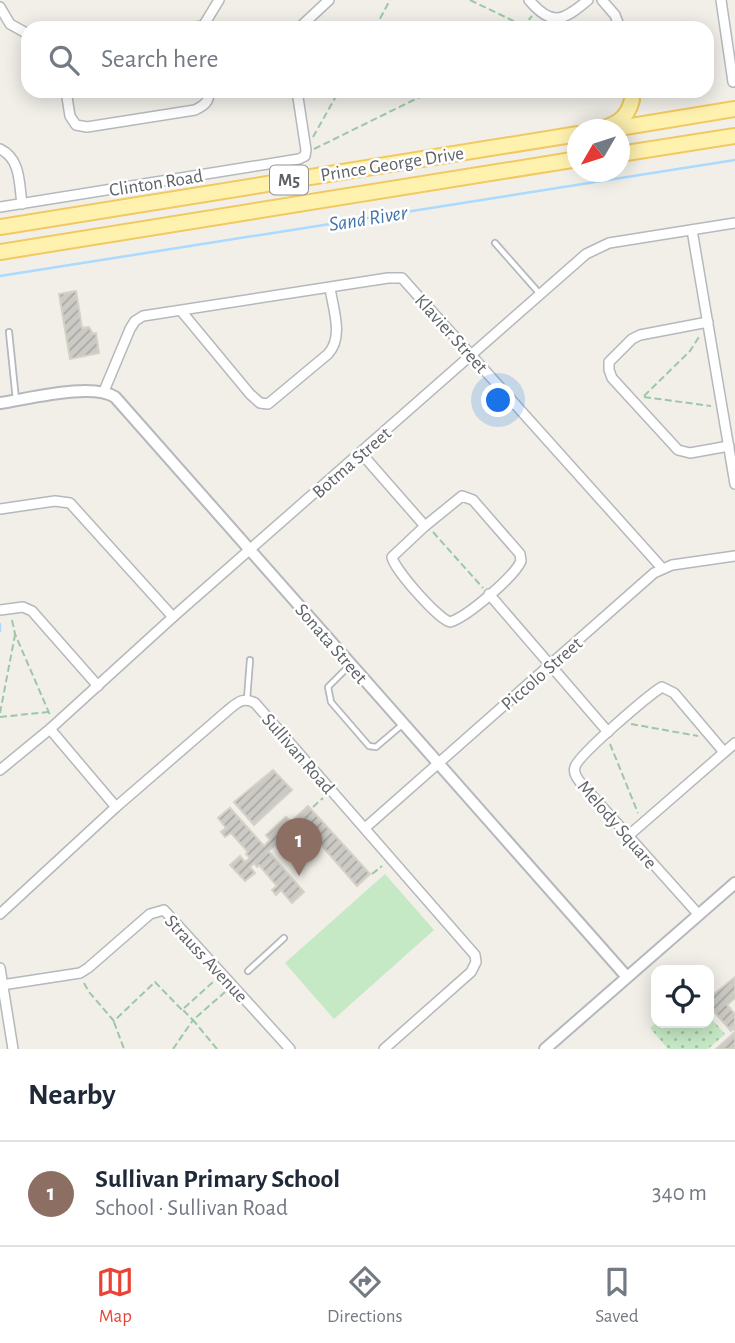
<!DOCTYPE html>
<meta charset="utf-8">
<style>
:root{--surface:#fff;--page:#f2f2f3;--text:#1f2937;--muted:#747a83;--line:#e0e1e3;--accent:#ea4335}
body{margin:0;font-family:"Alegreya Sans",sans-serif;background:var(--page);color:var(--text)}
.controls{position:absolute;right:21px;bottom:21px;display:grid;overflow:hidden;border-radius:14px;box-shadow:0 4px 18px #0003}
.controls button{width:63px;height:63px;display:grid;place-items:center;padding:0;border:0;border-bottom:2px solid var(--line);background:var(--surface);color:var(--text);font:35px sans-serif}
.compass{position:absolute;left:567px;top:119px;width:63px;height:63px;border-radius:50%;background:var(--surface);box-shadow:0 4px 18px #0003;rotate:231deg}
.you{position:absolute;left:499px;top:401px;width:24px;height:24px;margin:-18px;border:5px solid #fff;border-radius:50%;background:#1a73e8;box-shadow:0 0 0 10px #1a73e833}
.badge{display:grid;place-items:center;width:46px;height:46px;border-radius:50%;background:var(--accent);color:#fff;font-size:23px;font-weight:700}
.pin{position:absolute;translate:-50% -58px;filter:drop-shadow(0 2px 4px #0008)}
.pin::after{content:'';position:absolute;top:37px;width:24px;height:21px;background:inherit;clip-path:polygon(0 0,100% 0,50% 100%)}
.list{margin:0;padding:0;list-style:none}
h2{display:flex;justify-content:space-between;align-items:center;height:91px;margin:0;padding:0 28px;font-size:30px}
h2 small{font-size:23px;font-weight:400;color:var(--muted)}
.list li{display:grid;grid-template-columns:46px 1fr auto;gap:21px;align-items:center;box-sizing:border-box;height:105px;padding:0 28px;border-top:2px solid var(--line)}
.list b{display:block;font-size:26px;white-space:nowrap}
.list p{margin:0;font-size:23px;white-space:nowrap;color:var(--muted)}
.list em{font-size:23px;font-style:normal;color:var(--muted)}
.icon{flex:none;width:38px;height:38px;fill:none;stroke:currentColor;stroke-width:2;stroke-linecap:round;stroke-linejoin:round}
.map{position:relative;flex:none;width:735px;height:1049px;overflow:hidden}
.search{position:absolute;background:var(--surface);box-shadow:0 4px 18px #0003;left:21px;right:21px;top:21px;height:77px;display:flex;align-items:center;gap:18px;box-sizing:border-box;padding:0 24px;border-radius:21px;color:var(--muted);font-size:26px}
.sheet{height:196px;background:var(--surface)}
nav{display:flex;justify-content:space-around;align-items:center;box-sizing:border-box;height:98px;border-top:2px solid var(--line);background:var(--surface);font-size:19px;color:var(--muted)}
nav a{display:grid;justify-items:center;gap:4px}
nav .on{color:var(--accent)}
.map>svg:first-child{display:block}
.green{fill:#c5e8c5}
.park{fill:url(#park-dots)}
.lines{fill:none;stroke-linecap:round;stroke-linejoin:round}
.stream{stroke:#aadaff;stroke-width:2.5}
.building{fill:url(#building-hatch);stroke:#d6d1c6;stroke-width:2}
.service-casing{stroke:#b5b8bc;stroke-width:8}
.minor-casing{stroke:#b5b8bc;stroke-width:12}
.tertiary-casing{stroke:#b5b8bc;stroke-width:14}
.primary-casing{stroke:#f2c960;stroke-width:18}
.path{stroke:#9cc7a9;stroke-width:2;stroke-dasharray:7 3.5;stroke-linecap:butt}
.service{stroke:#fff;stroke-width:4.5}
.minor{stroke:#fff;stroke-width:9}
.tertiary{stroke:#fff;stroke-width:10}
.primary{stroke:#fff2af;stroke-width:14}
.labels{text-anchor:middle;stroke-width:5;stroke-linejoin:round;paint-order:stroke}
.shield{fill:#fff;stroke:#8f9295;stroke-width:2}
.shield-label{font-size:18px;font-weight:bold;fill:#5f6368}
.street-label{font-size:19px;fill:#5f6368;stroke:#fff}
.water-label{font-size:21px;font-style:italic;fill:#4174aa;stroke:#fff}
</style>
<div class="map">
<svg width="735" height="1049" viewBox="0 0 735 1049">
<defs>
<pattern id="park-dots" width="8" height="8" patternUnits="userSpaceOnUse" patternTransform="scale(1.75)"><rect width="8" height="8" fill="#c5e8c5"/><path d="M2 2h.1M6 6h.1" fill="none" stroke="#a3c0a4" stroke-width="1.8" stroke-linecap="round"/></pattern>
<pattern id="building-hatch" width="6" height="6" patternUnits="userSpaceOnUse" patternTransform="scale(1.75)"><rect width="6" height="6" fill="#cccac5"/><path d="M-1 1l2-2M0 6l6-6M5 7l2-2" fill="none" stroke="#a9a8a4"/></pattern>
</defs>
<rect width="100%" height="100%" fill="#f1efe8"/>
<path class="green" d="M385 874 434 930 334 1019 285 963Z"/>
<path class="park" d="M709 1016 725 1034 708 1049H668L650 1028 656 1023H709Z"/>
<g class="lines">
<g class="stream">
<path d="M0 276 735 160"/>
<path d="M0 624V631"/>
</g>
</g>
<g class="building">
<path d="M76 291 82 328 89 327 93 334 96 333 99 353 70 359 59 294Z"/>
<path d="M273 770 292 790 254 825 234 802Z"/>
<path d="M308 806 370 874 357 886 301 822 295 827 301 833 280 851 275 845 268 851 304 892 292 903 281 890 276 895 272 890 277 886 259 865 257 867 254 863 250 867 255 873 245 881 230 865 240 856 245 862 250 858 246 854 248 852 231 833 225 837 221 832 226 828 218 818 230 808 264 846 270 840 266 835 286 817 291 822Z"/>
<path d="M735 977V998L727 1005 735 1014V1031L733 1028 731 1031 709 1006V998Z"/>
<path d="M735 1032V1049H716Z"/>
</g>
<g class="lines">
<g class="service-casing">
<g id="service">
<path d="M495 243 540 294"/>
<path d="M9 332 16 400"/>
<path d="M350 665 328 687 331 702 369 746 376 747 403 724"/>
<path d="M247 699 250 660"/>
<path d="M248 971 284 938"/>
</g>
</g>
<g class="minor-casing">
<g id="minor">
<path d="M529 0C552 27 563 21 588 0"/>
<path d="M602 0 615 15 620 28"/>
<path d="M721 0 733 82"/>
<path d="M0 7 10 24 28 34"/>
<path d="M188 28 202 26"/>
<path d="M202 28 219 0"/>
<path d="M299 28 329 0"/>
<path d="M66 91 70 116 76 125 87 127 195 110C203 106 210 102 209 91"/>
<path d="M0 149C21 159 19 183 22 204"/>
<path d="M0 207 299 159 305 156 306 150 297 91"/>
<path d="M692 230 735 484"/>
<path d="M182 312 250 394 260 403 268 404 328 354C344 337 333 309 330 288"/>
<path d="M708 322 640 335 632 339 609 362V370L612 378 678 450 690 453 729 446"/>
<path d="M104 391 130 329 135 321 143 316 388 278H402L662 568"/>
<path d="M361 453 425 526"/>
<path d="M462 496 473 500 520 554 521 561C514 577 467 617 450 622 438 619 394 569 392 557L425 526Z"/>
<path d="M0 509 55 501 70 503 173 617"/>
<path d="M489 594 608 732"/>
<path d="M0 610 23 607 32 611 98 686"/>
<path d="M50 729 116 807"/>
<path d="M0 770 50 729 173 617 586 254 609 243 735 223"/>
<path d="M365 828 654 573 672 565 735 556"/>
<path d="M628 836 735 743"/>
<path d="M0 914 116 807 227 711C237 703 243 696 255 703L475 955 476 962 471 972 384 1049"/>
<path d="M699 915 580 782C577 778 573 773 575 767 578 755 650 694 662 687L674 693 724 752"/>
<path d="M0 968 13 1049"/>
<path d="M2 985 80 973 88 968 150 914 164 910 290 1049"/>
</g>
</g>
<g class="tertiary-casing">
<g id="tertiary">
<path d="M0 403C28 399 92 382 115 397L627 977"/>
<path d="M545 1049 735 883"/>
</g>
</g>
<g class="primary-casing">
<g id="primary">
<path d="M597 130C615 125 627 120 632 100"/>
<path d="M607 130 735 109"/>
<path d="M620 154 735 136"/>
<path d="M0 227 578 134"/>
<path d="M0 252 578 159"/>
</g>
</g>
<g class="path">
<path d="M470 0 528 28"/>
<path d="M375 28 390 0"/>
<path d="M522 28 532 16"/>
<path d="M313 137 339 91"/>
<path d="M314 149 432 91"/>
<path d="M644 396 690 351 699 337"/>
<path d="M644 397 711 406"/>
<path d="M433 532 483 588"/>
<path d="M12 620 15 634 50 715"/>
<path d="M0 713 15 635"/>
<path d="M0 717 48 712"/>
<path d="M631 724 698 736"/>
<path d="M610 744 638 813"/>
<path d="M313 807 323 798"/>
<path d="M372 874 382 866"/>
<path d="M84 983 89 992 114 1021 155 982 182 1010 214 981"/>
<path d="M114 1022 124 1049"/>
<path d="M173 1049 193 1020 183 1010"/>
<path d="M217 1049 193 1020 225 992"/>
</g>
<use href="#service" class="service"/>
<use href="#minor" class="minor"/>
<use href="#tertiary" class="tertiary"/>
<use href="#primary" class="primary"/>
</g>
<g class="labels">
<rect class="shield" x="270" y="165.5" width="38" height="29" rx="5"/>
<g class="shield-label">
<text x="289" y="186">M5</text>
</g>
<g class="street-label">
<text transform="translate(392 163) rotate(-9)" y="7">Prince George Drive</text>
<text transform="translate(156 182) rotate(-9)" y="7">Clinton Road</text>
<text transform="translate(452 333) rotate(48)" y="7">Klavier Street</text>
<text transform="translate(351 462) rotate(-41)" y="7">Botma Street</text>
<text transform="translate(332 643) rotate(49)" y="7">Sonata Street</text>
<text transform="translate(541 673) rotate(-41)" y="7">Piccolo Street</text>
<text transform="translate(299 753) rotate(49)" y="7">Sullivan Road</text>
<text transform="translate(618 824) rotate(49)" y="7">Melody Square</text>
<text transform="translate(207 958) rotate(47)" y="7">Strauss Avenue</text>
</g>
<g class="water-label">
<text transform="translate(368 218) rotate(-9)" y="7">Sand River</text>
</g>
</g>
</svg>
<div class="controls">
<button><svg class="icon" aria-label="locate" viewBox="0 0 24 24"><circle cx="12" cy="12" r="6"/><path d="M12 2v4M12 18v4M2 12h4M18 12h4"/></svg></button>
</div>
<svg class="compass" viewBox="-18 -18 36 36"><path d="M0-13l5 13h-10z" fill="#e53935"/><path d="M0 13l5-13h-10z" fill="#747a83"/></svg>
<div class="you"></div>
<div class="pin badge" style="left:299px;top:876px;background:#8d6e63">1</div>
<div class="search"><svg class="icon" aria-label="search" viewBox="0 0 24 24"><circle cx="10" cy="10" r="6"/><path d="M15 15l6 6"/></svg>Search here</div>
</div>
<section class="sheet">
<h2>Nearby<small></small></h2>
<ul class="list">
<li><span class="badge" style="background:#8d6e63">1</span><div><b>Sullivan Primary School</b><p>School · Sullivan Road</p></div><em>340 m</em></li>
</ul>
</section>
<nav>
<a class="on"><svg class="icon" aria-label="map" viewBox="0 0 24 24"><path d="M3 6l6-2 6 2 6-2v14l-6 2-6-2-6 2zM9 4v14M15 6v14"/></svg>Map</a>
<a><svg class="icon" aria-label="directions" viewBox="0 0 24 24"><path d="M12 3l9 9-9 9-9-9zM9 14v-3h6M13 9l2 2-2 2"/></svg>Directions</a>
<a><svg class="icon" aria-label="saved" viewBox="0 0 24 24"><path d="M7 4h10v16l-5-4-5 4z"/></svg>Saved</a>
</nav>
